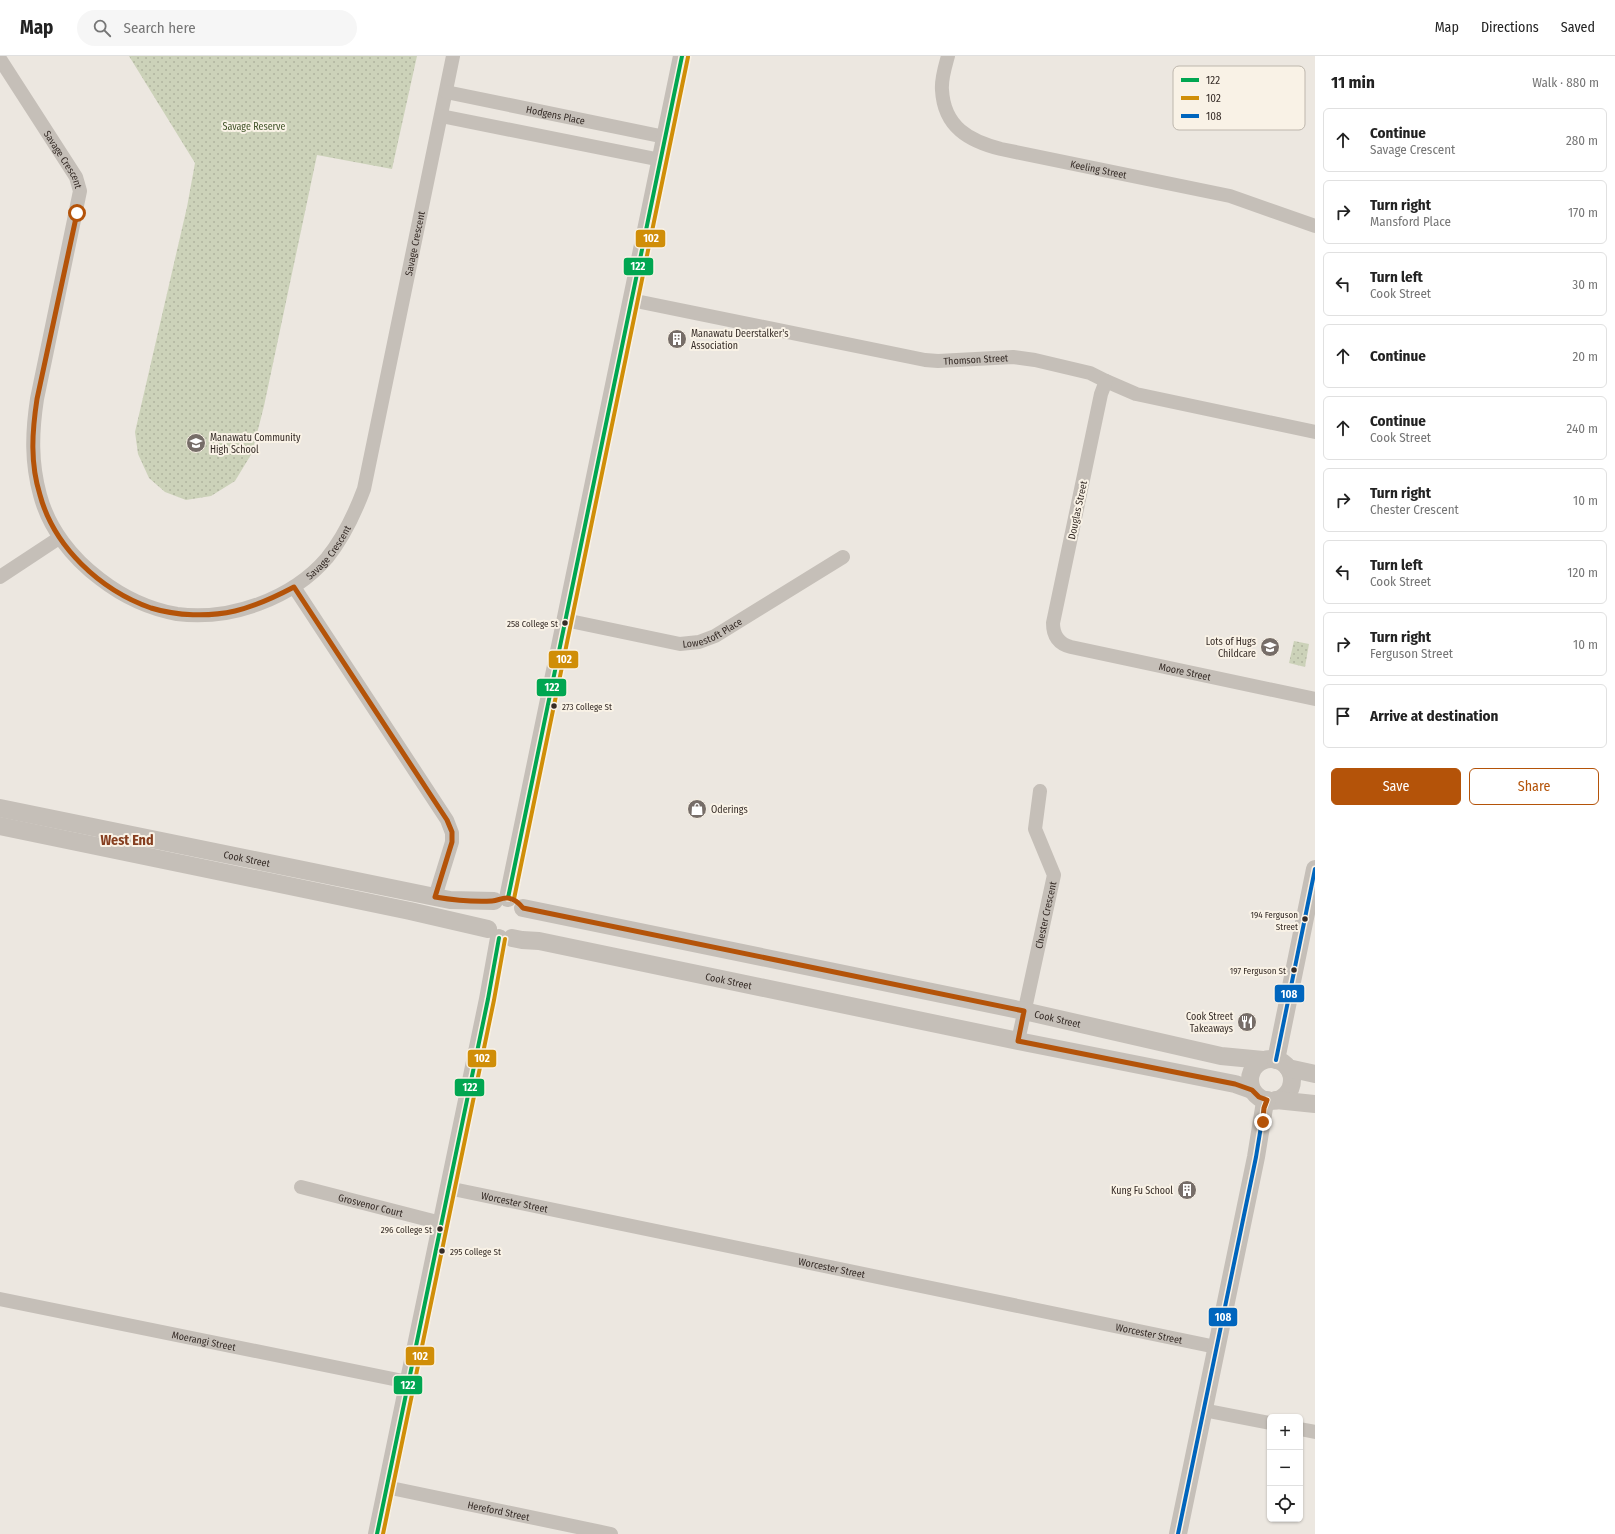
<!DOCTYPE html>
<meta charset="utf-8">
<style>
:root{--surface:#fff;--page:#f6f6f6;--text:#222;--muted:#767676;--line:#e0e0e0;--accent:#b45309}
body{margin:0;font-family:"Fira Sans Condensed",sans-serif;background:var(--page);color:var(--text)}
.controls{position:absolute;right:12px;bottom:12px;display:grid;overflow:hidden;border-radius:6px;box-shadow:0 1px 3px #0004}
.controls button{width:36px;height:36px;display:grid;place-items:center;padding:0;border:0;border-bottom:1px solid var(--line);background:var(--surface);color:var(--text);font:20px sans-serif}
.stop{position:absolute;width:12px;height:12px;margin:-9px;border:3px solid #b45309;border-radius:50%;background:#fff}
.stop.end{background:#b45309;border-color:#fff;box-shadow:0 1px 4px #0008}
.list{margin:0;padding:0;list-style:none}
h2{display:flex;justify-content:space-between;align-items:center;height:52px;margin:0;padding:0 16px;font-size:17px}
h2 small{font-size:13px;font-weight:400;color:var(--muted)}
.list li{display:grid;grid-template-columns:26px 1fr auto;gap:12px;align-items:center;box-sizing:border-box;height:64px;margin:0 8px 8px;padding:0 8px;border:1px solid var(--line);border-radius:6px}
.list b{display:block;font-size:15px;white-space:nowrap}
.list p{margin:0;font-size:13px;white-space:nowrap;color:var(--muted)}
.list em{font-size:13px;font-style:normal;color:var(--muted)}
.actions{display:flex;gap:8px;padding:12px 16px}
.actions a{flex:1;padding:9px 0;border:1px solid var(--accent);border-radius:6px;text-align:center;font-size:14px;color:var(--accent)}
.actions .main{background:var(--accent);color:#fff}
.icon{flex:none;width:22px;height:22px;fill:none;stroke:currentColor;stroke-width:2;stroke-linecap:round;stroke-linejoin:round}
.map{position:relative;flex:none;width:1315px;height:1478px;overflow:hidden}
header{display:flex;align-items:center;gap:24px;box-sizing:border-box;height:56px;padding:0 20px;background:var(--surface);border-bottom:1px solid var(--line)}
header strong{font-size:19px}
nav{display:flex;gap:22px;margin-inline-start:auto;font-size:14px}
.search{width:280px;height:36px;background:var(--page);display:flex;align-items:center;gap:10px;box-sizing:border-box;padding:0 14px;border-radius:22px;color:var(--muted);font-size:15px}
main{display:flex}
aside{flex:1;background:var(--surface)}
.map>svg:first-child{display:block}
.park{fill:url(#park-dots)}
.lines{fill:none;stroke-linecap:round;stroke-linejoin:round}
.minor{stroke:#c5bfb8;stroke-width:14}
.tertiary{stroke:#c5bfb8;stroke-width:18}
.bus-1-casing{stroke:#f9f2e6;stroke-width:7}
.bus-2-casing{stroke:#f9f2e6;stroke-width:7}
.bus-3-casing{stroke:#f9f2e6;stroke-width:7}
.bus-1{stroke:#00a651;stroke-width:4}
.bus-2{stroke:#d08e08;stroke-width:4}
.bus-3{stroke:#0065bd;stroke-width:4}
.route{stroke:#b45309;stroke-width:5}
.bus-dot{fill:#362c27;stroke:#f9f2e6;stroke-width:1.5}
.labels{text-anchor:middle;stroke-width:4;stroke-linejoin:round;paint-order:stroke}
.bus-label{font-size:9px;fill:#362c27;stroke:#f9f2e6;text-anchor:end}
.street-label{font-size:10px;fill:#362c27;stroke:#f9f2e6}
.park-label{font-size:10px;fill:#42542a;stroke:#f9f2e6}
.poi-label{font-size:10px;fill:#362c27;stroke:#f9f2e6;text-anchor:start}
.district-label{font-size:14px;font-weight:bold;fill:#863e1f;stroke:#f9f2e6}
.key{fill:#f9f2e6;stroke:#beb7ad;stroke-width:1}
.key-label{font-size:11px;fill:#362c27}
.line-badge{stroke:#f9f2e6;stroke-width:1.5}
.badge-label{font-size:11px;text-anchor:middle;font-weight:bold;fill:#fff}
</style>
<header>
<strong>Map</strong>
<div class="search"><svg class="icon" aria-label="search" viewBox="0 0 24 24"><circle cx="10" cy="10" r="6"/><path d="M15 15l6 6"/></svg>Search here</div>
<nav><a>Map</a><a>Directions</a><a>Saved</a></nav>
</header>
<main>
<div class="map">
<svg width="1315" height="1478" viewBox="0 0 1315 1478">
<defs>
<pattern id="park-dots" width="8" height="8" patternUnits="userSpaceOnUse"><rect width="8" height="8" fill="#ccd2b9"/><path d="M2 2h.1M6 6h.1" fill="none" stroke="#b0b49f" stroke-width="1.8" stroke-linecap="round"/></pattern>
</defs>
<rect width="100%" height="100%" fill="#ece7e0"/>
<g class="park">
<path d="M129 0H417L392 113 317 99 264 350 252 397 235 425 211 440 186 444 165 436 149 422 138 398 135 376 187 151 195 107Z"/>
<path d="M1294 585 1309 588 1305 611 1289 607Z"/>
</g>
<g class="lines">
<g class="minor">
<path id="s1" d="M948 0C945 11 941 23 942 34 944 71 969 85 1001 93L1230 140 1315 170"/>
<path id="s2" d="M0 3 76 121 80 135 37 343C32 376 31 406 40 439 49 473 72 502 100 523 122 540 149 553 177 558 230 565 292 543 327 502 344 481 355 457 364 433L453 0"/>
<path id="s3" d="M446 36 665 81"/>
<path d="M441 60 661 104"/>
<path id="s4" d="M631 244 925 304 938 305 1013 301 1035 304 1090 317 1106 325 1136 338 1315 376"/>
<path id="s5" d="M1106 325 1101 338 1053 567C1053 580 1059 588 1071 591L1315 643"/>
<path d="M0 521 59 482"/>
<path d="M294 531 447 764 452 777V786L435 841"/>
<path id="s6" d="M565 564 680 588 699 586 715 580 843 501"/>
<path id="s7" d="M1018 985 1054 819 1035 773 1040 735"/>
<path id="s8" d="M301 1131 441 1167"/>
<path id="s9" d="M448 1132 1216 1291"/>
<path id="s10" d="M0 1243 408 1326"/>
<path d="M1203 1354 1270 1367"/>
<path d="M1300 1373 1315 1376"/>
<path id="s11" d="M386 1431 611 1478"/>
</g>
<g class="tertiary">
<path id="s12" d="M0 752 435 841 450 844 494 845"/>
<path d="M0 770 410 855 488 873"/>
<path d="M508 842 682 0"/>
<path id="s13" d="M523 852 1024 955 1221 1000 1263 1004"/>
<path id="s14" d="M512 882 522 884 539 885 1018 985 1235 1028 1252 1034"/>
<circle cx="1271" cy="1024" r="21"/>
<path d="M1276 1004 1315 813"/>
<path d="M1288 1012 1315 1018"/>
<path d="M1276 1044 1315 1048"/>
<path d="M377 1478 488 943 499 882"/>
<path d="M1178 1478 1256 1101 1264 1052 1267 1044"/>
</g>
<g class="bus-1-casing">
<g id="bus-1">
<path d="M508 842 682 0"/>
<path d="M377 1478 488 943 499 882"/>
</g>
</g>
<g class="bus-2-casing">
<g id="bus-2">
<path d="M514 843 688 1"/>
<path d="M383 1478 494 944 505 883"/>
</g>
</g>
<g class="bus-3-casing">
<g id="bus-3">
<path d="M1276 1004 1315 813"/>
<path d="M1178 1478 1256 1101 1264 1052 1267 1044"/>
</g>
</g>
<use href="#bus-1" class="bus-1"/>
<use href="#bus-2" class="bus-2"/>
<use href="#bus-3" class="bus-3"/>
</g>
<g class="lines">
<path class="route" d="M77 157 37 343C32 376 30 407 40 439 54 491 100 534 151 552 177 560 209 561 235 555 256 550 275 541 294 531L447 764 452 776V786L435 841C453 844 474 846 492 845 498 845 502 841 508 842 515 843 519 847 523 852L1024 955 1018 985 1235 1028 1252 1034 1259 1041 1267 1044 1264 1052 1263 1066"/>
</g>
<defs>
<g id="building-disc" transform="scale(1)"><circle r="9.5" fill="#766d68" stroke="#f9f2e6"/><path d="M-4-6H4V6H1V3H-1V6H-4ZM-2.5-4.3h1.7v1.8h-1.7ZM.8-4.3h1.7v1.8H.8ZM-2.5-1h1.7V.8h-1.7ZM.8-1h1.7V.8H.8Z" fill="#fff"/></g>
<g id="school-disc" transform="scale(1)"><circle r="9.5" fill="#766d68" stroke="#f9f2e6"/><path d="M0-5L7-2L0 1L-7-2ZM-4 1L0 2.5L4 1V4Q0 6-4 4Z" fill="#fff"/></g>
<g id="shop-disc" transform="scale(1)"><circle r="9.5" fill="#766d68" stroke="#f9f2e6"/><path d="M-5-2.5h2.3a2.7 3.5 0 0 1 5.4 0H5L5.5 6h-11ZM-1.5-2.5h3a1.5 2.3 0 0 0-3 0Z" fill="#fff"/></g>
<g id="restaurant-disc" transform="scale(1)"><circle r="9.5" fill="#766d68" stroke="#f9f2e6"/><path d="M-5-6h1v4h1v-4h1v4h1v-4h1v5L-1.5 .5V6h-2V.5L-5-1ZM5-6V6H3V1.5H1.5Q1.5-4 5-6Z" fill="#fff"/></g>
</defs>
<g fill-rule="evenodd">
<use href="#building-disc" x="677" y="283"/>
<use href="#school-disc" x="196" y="387"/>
<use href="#school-disc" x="1270" y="591"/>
<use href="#shop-disc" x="697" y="753"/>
<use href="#restaurant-disc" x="1247" y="966"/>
<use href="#building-disc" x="1187" y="1134"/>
</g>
<g class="bus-dot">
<circle cx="565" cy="567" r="3.5"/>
<circle cx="554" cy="650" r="3.5"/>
<circle cx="1305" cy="863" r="3.5"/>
<circle cx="1294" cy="914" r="3.5"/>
<circle cx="440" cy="1173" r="3.5"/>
<circle cx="442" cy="1195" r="3.5"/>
</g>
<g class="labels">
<g class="bus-label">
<text x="558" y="571">258 College St</text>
<text x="562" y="654" text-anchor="start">273 College St</text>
<text x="1298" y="862">194 Ferguson<tspan x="1298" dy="12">Street</tspan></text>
<text x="1286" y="918">197 Ferguson St</text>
<text x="432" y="1177">296 College St</text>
<text x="450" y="1199" text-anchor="start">295 College St</text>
</g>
<g class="street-label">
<text dy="4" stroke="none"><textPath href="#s3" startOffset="112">Hodgens Place</textPath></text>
<text dy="4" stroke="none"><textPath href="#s2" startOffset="119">Savage Crescent</textPath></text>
<text dy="4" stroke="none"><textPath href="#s1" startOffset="225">Keeling Street</textPath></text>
<text dy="4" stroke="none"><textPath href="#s2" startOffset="1150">Savage Crescent</textPath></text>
<text dy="4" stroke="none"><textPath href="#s4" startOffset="351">Thomson Street</textPath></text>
<text transform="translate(1077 454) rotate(-78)" y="4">Douglas Street</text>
<text dy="4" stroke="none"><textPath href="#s2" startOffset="826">Savage Crescent</textPath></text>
<text dy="4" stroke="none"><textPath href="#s6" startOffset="152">Lowestoft Place</textPath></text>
<text dy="4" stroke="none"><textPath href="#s5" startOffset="397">Moore Street</textPath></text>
<text dy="4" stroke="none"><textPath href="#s12" startOffset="252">Cook Street</textPath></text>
<text dy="4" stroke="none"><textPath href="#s7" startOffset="129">Chester Crescent</textPath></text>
<text dy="4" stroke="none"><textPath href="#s14" startOffset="221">Cook Street</textPath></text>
<text dy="4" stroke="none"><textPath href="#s13" startOffset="546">Cook Street</textPath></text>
<text dy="4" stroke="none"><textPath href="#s9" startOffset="68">Worcester Street</textPath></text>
<text dy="4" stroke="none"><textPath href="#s8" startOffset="72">Grosvenor Court</textPath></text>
<text dy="4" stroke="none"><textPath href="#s9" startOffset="392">Worcester Street</textPath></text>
<text dy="4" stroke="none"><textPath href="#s9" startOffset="716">Worcester Street</textPath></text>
<text dy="4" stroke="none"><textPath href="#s10" startOffset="208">Moerangi Street</textPath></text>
<text dy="4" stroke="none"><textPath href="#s11" startOffset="115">Hereford Street</textPath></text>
</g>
<g class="park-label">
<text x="254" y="74">Savage Reserve</text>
</g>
<g class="poi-label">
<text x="691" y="281">Manawatu Deerstalker's<tspan x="691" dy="12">Association</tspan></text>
<text x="210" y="385">Manawatu Community<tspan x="210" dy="12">High School</tspan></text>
<text x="1256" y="589" text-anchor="end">Lots of Hugs<tspan x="1256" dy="12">Childcare</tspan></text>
<text x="711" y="757">Oderings</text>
<text x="1233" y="964" text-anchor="end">Cook Street<tspan x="1233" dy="12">Takeaways</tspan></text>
<text x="1173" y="1138" text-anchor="end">Kung Fu School</text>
</g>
<g class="district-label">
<text x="127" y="789">West End</text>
</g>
</g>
<rect x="1173" y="10" width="132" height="64" rx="6" class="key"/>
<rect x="1181" y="22" width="18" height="4" fill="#00a651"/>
<rect x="1181" y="40" width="18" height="4" fill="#d08e08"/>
<rect x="1181" y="58" width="18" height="4" fill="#0065bd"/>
<g class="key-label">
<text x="1206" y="28">122</text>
<text x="1206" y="46">102</text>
<text x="1206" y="64">108</text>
</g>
<g class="line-badge">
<rect x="635" y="173" width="31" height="19" rx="4" fill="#d08e08"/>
<rect x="623" y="201" width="31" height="19" rx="4" fill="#00a651"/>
<rect x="548" y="594" width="31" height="19" rx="4" fill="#d08e08"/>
<rect x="536" y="622" width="31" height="19" rx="4" fill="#00a651"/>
<rect x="1274" y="928" width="31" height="19" rx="4" fill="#0065bd"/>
<rect x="467" y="993" width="30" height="19" rx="4" fill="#d08e08"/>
<rect x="454" y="1022" width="31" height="19" rx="4" fill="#00a651"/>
<rect x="1208" y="1251" width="30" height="20" rx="4" fill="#0065bd"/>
<rect x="405" y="1290" width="30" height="20" rx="4" fill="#d08e08"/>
<rect x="393" y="1319" width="30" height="20" rx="4" fill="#00a651"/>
</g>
<g class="badge-label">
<text x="651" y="186">102</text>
<text x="638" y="214">122</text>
<text x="564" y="607">102</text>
<text x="552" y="635">122</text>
<text x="1289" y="942">108</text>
<text x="482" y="1006">102</text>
<text x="470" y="1035">122</text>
<text x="1223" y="1265">108</text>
<text x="420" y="1304">102</text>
<text x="408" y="1333">122</text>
</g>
</svg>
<div class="controls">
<button>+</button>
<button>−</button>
<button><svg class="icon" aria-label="locate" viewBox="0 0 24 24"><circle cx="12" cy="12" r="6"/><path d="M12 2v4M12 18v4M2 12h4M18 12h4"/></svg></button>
</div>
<div class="stop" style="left:77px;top:157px"></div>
<div class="stop end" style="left:1263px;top:1066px"></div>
</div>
<aside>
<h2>11 min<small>Walk · 880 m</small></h2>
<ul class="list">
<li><svg class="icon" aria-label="ahead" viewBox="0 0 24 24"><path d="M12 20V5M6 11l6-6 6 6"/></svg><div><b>Continue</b><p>Savage Crescent</p></div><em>280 m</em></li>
<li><svg class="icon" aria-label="right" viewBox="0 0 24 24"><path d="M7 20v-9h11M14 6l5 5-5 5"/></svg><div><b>Turn right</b><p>Mansford Place</p></div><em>170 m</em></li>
<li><svg class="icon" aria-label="left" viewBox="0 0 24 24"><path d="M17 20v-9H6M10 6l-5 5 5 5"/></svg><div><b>Turn left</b><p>Cook Street</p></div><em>30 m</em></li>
<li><svg class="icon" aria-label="ahead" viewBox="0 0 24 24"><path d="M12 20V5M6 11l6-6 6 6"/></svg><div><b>Continue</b></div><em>20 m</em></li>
<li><svg class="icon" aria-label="ahead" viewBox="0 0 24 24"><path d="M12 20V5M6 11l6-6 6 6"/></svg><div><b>Continue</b><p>Cook Street</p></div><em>240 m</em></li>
<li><svg class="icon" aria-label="right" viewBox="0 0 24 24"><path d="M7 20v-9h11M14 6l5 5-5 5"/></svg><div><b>Turn right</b><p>Chester Crescent</p></div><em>10 m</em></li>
<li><svg class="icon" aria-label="left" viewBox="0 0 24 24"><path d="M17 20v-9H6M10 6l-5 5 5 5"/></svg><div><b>Turn left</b><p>Cook Street</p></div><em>120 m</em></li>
<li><svg class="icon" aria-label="right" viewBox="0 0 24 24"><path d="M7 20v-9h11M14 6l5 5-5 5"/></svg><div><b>Turn right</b><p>Ferguson Street</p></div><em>10 m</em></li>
<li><svg class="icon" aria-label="arrive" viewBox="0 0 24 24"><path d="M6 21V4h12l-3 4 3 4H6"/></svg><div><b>Arrive at destination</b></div></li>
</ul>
<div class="actions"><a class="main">Save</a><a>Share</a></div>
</aside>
</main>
